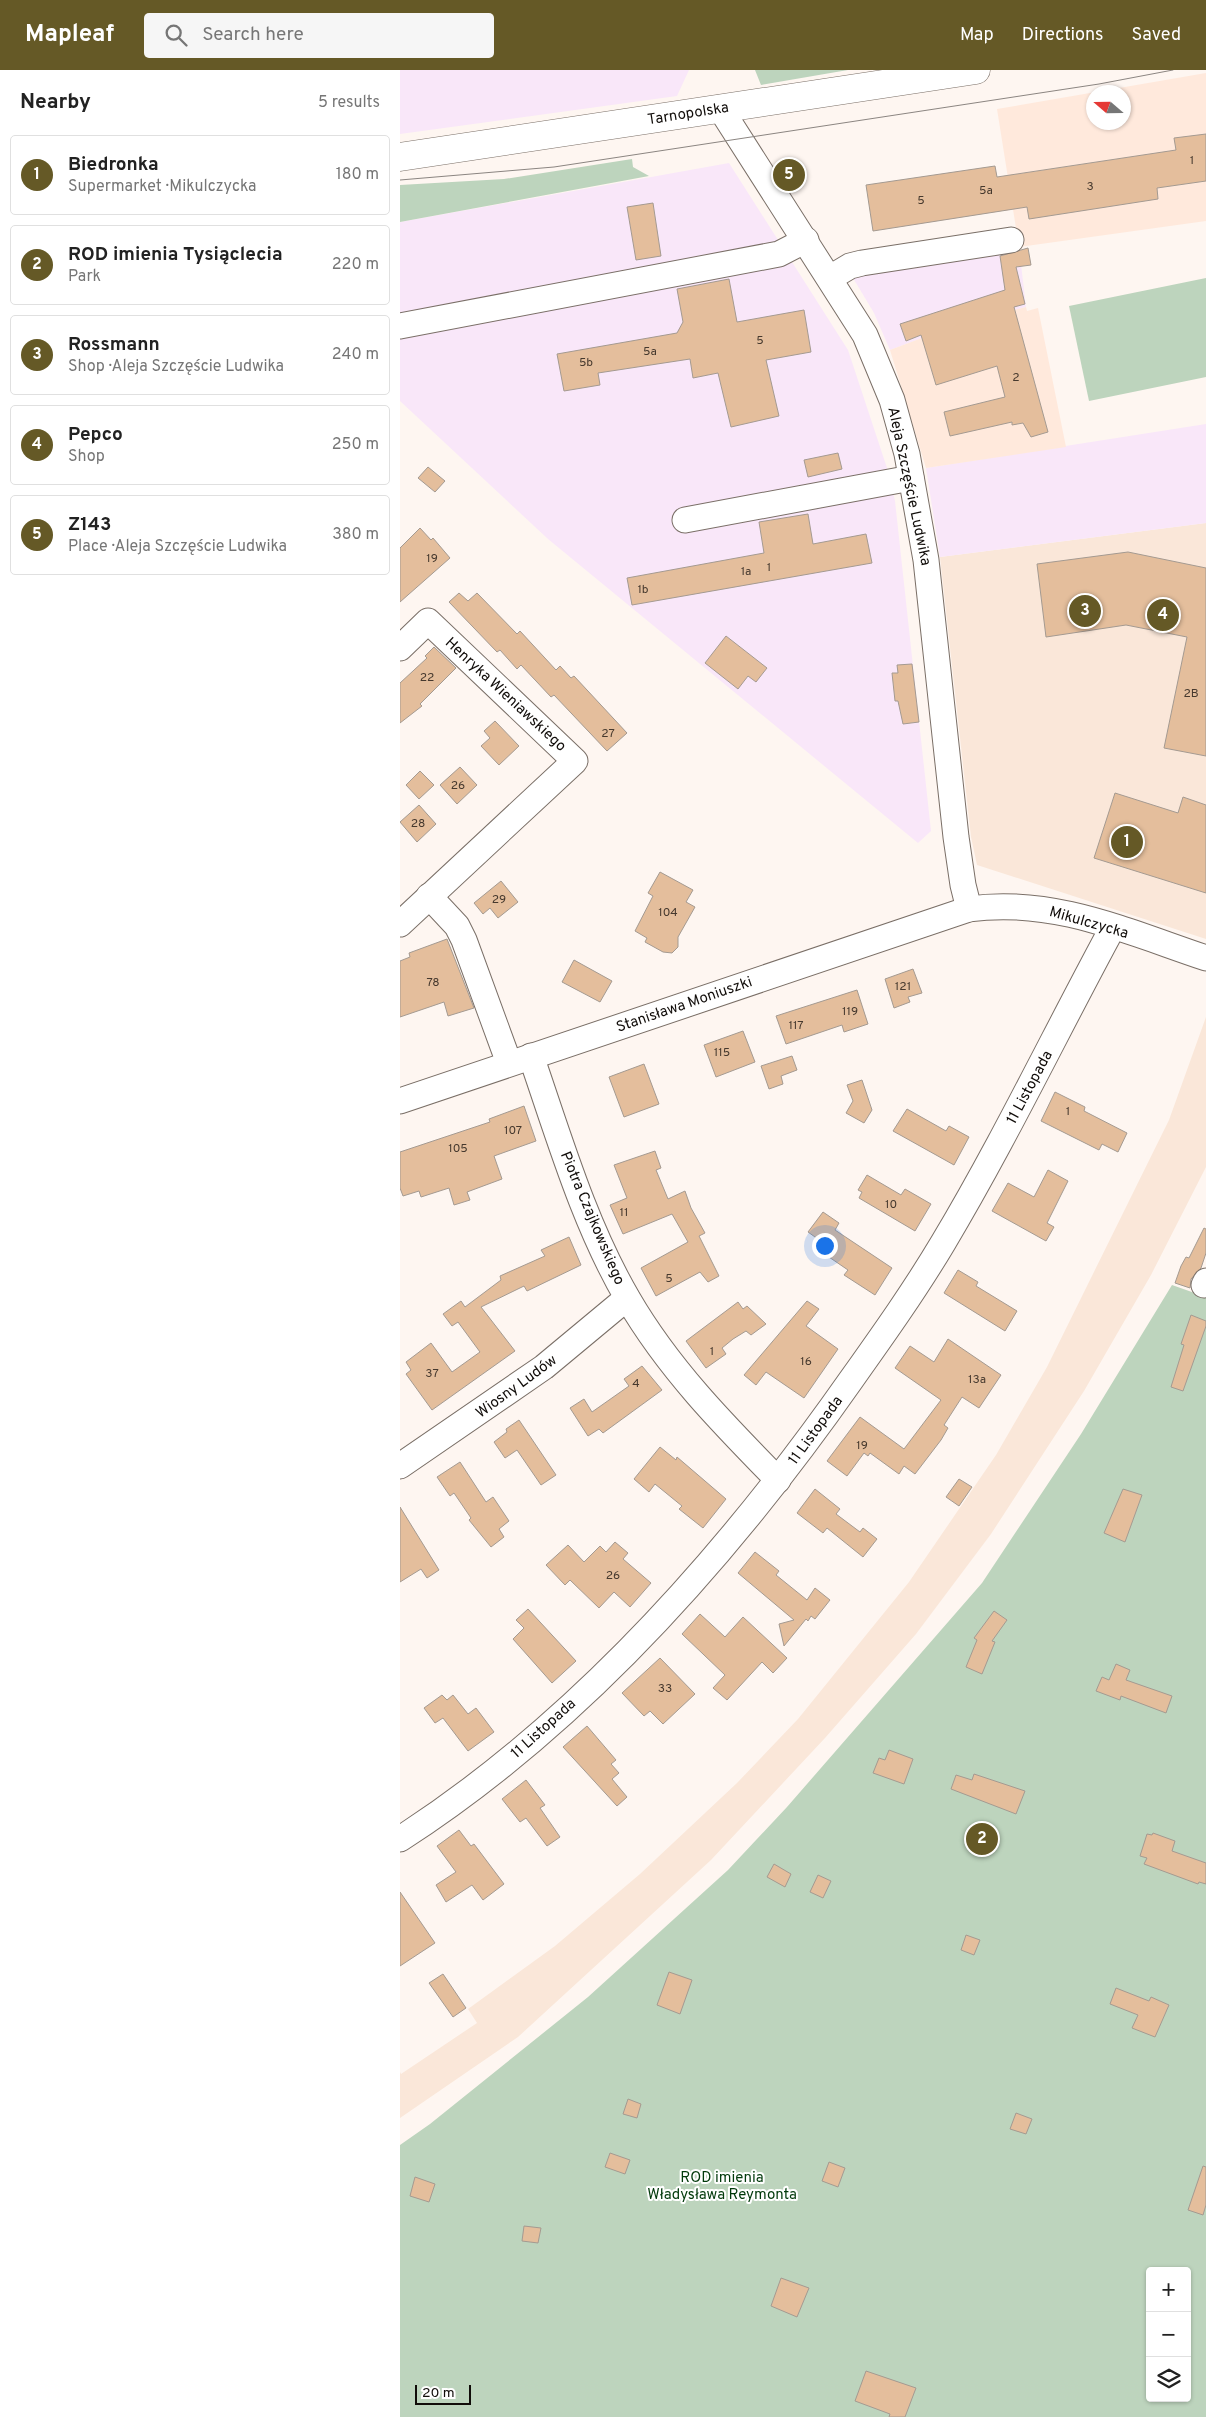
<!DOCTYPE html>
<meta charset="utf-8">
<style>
:root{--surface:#fff;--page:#f6f6f6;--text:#222;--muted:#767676;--line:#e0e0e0;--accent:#655926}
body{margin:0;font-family:Overpass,sans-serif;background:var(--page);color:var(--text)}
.controls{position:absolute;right:15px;bottom:15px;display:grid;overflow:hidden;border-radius:5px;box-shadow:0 1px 4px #0004}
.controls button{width:45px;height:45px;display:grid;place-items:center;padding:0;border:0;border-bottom:1px solid var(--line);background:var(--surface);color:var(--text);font:25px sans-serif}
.compass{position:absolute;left:686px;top:15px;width:45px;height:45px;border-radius:50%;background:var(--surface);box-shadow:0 1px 4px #0004;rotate:290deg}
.scale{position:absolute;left:15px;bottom:12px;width:56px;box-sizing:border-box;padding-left:5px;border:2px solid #110d0a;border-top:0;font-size:14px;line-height:18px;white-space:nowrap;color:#110d0a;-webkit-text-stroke:4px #fff;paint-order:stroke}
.you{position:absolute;left:424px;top:1175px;width:18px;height:18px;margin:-12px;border:4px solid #fff;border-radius:50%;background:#1a73e8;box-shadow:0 0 0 8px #1a73e833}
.badge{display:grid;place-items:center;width:32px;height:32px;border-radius:50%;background:var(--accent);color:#fff;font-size:16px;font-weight:700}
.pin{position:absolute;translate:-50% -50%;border:2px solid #fff;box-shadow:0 1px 5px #0006}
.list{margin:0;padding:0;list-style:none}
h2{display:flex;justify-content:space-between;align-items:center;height:65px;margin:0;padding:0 20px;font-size:21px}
h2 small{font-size:16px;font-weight:400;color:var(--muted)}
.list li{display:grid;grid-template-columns:32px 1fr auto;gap:15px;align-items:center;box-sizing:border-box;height:80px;margin:0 10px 10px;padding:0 10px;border:1px solid var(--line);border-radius:5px}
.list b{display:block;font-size:19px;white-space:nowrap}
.list p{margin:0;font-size:16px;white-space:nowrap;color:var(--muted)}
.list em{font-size:16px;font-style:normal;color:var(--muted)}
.icon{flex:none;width:28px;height:28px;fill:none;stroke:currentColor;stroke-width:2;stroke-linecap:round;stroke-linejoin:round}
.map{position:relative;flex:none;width:806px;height:2347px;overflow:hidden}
header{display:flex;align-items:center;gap:30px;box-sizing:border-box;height:70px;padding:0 25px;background:var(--accent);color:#fff}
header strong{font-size:24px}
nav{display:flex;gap:28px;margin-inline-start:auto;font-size:18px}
.search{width:350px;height:45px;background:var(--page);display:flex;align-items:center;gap:12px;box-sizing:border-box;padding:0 18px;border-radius:5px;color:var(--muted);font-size:19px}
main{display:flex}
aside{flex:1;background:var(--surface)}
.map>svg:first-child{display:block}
.built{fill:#fae7d9}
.industrial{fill:#f9e7f9}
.education{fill:#ffe9dc;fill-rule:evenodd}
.green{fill:#bdd4bd;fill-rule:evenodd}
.building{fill:#e4be9c;stroke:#a49a91}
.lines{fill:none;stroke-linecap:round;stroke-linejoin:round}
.minor-casing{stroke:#7a6f67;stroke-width:27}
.major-casing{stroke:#7a6f67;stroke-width:29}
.minor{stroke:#fff;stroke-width:25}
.major{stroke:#fff;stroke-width:28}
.tram{stroke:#8b8581;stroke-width:1}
.labels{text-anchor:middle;stroke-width:4;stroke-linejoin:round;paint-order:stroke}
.number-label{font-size:12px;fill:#46392e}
.street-label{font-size:15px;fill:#110d0a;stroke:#fff}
.park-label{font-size:15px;fill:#00390a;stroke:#fff}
</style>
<header>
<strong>Mapleaf</strong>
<div class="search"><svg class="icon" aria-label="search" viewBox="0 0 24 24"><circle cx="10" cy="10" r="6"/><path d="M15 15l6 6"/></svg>Search here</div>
<nav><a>Map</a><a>Directions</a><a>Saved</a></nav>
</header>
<main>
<aside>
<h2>Nearby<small>5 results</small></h2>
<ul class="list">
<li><span class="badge">1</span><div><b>Biedronka</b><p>Supermarket · Mikulczycka</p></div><em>180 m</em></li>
<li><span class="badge">2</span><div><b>ROD imienia Tysiąclecia</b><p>Park</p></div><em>220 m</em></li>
<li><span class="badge">3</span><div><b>Rossmann</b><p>Shop · Aleja Szczęście Ludwika</p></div><em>240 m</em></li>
<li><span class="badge">4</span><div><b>Pepco</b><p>Shop</p></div><em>250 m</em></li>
<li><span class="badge">5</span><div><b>Z143</b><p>Place · Aleja Szczęście Ludwika</p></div><em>380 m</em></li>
</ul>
</aside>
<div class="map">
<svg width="806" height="2347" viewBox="0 0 806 2347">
<rect width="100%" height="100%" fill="#fef6f1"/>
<g class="built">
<path d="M806 453V869L577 795 571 767 540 487Z"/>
<path d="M806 947V1097L751 1205 684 1321 591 1464 516 1564 425 1668 311 1790 118 1967 0 2048V2002L1 2004 77 1953 68 1939 155 1876 240 1804 337 1713 398 1649 509 1512 596 1385 647 1297 769 1050Z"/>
</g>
<g class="industrial">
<path d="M0 0H289L277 26 0 64Z"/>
<path d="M329 93 448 280 488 401 495 431 531 761 518 773 148 469 0 331V152Z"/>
<path d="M619 177 626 237 559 254 490 280 474 243 450 203Z"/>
<path d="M806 354V453L540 487 526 398Z"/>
</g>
<g class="education">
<path d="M806 3V151L619 177 597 39ZM694 22H724V52H694Z"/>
<path d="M626 237 627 241 638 238 666 377 526 398 490 280 559 254Z"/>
</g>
<g class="green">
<path d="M355 0H448L361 15Z"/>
<path d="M232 89 233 97 249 106 0 152V115L104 109Z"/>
<path d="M806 208V307L689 331 669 236Z"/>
<path d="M772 1215 806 1227V2347H0V2075L30 2054 188 1927 328 1800 387 1737 582 1513 681 1364ZM750 2201H787V2328H750Z"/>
</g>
<g class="building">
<path d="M806 64V111L757 118 758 129 629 149 627 137 473 161 466 115 595 96 597 107 776 80 774 68Z"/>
<path d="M253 133 261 186 236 190 227 137Z"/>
<path d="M628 178 631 195 616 197 625 234 614 237 648 362 631 367 623 353 612 355V352L550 366 544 342 605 327 597 296 536 315 521 265 506 271 500 254 605 220 600 186Z"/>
<path d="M329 209 337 252 404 240 411 282 366 290 379 346 331 357 318 303 293 308 290 289 198 303 200 315 164 321 157 284 277 263 283 252 277 219Z"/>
<path d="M438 383 442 399 408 407 404 390Z"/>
<path d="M28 397 45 411 35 422 18 408Z"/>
<path d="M408 444 413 474 466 464 472 493 232 535 227 508 364 483 359 452Z"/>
<path d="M20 458 31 470 33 468 50 488 0 532V478Z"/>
<path d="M728 482 806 498V686L764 678 787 567 726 555 646 567 637 494Z"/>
<path d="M59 523 68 531 77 523 117 564 120 561 156 600 160 596 171 608 174 606 227 663 207 681 154 625 151 627 121 595 117 599 100 580 97 582 49 532Z"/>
<path d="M326 566 367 598 356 612 348 606 338 619 305 593Z"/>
<path d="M34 577 56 598 20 634 22 636 0 653V613L27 588 25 586Z"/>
<path d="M512 594 519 652 503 654 498 631H495L492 603H498L497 595Z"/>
<path d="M95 651 119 676 99 695 81 676 90 668 84 661Z"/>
<path d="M60 697 77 715 57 734 40 715Z"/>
<path d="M20 701 34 715 19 729 6 715Z"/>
<path d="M715 723 778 743 783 727 806 735V823L694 788Z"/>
<path d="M19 735 36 754 17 772 0 752Z"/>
<path d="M260 802 293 820 286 832 295 837 278 867V877L272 883 263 882 245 872 247 868 235 861 253 826 248 823Z"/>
<path d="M101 811 118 832 98 848 90 838 83 844 74 833Z"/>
<path d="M47 869 74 938 48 946 44 932 0 947V891L10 887 9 883Z"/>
<path d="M174 890 212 911 200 932 162 912Z"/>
<path d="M513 899 522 923 508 927 510 932 494 938 485 909Z"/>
<path d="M457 920 468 954 444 962 442 955 386 974 376 946Z"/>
<path d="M343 961 355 992 316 1007 304 975Z"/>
<path d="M392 986 397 1000 381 1006 383 1014 369 1019 361 996Z"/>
<path d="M244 994 259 1034 224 1047 209 1007Z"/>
<path d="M462 1010 472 1040 464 1053 446 1043 453 1031 447 1015Z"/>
<path d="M655 1022 685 1037 684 1041 727 1063 718 1082 702 1074 699 1080 641 1051Z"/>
<path d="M124 1036 136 1071 94 1086 102 1109 67 1122 70 1130 54 1135 49 1118 21 1127 19 1121 3 1126 0 1118V1082L90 1052 89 1049Z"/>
<path d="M507 1039 546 1061 549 1056 569 1067 554 1095 493 1061Z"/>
<path d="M255 1081 261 1098 256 1100 268 1129 285 1121 291 1138 305 1163 299 1166 319 1206 308 1212 300 1202 256 1226 241 1198 288 1172 272 1144 223 1164 210 1135 227 1128 214 1095Z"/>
<path d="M648 1100 668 1111 647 1153 654 1157 646 1171 592 1141 608 1113 634 1127Z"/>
<path d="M467 1105 501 1125 505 1119 531 1134 515 1161 459 1128 462 1122 458 1120Z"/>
<path d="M423 1142 439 1153 435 1160 492 1198 475 1225 444 1205 448 1200 426 1185 427 1183 418 1177 422 1172 408 1162Z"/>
<path d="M804 1158 806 1159V1183L801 1198 791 1209 790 1218 775 1213 781 1196 786 1187 789 1188Z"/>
<path d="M169 1167 181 1195 127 1221 124 1216 81 1237 115 1281 32 1340 6 1304 11 1300 6 1292 31 1273 52 1302 80 1282 58 1252 52 1256 43 1244 61 1231 65 1237 101 1210 100 1206 145 1186 141 1180Z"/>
<path d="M558 1200 578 1212 576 1216 617 1241 605 1261 544 1223Z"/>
<path d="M407 1231 419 1239 406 1256 438 1279 404 1328 366 1302 356 1315 344 1305Z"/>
<path d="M338 1232 343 1239 347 1236 366 1254 351 1265 346 1261 333 1269 322 1278 326 1284 306 1298 286 1271Z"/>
<path d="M791 1245 806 1251V1256L783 1321 771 1317 784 1275 781 1274Z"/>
<path d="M548 1269 601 1305 579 1338 562 1327 544 1355 548 1358 541 1370 515 1404 504 1396 499 1404 470 1383 468 1386 464 1383 447 1406 427 1391 460 1347 504 1379 541 1330 495 1298 510 1276 534 1292Z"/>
<path d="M242 1296 262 1320 203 1363 199 1359 188 1366 170 1338 184 1329 192 1342 229 1316 224 1309Z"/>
<path d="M119 1350 156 1405 141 1415 117 1380 105 1388 94 1372 107 1362 106 1359Z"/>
<path d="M260 1377 276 1390 277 1387 326 1429 303 1458 279 1439 282 1436 255 1414 249 1422 234 1409Z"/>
<path d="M60 1392 86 1432 93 1427 109 1451 99 1459 104 1467 91 1477 69 1450 71 1448 54 1423 50 1426 37 1407Z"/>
<path d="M559 1409 572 1417 559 1436 546 1427Z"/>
<path d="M415 1419 440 1439 436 1444 460 1462 463 1458 477 1469 463 1487 427 1458 423 1463 397 1443Z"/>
<path d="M723 1419 742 1425 725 1472 704 1463Z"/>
<path d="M0 1437 39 1500 27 1508 21 1499 0 1512Z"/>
<path d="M215 1472 228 1483 223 1489 251 1513 230 1537 214 1522 199 1538 170 1510 165 1515 146 1495 168 1475 184 1492 200 1476 206 1482Z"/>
<path d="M355 1482 379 1501 376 1505 407 1530 415 1518 430 1530 415 1549 411 1546 408 1551 406 1549 384 1576 379 1554 394 1550 338 1503Z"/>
<path d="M128 1539 176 1591 152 1613 113 1569 124 1558 116 1550Z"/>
<path d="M594 1541 607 1550 592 1571 595 1572 582 1604 566 1597 577 1570 574 1568Z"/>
<path d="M300 1544 325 1567 343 1547 387 1588 373 1603 362 1592 327 1630 313 1618 325 1605 282 1564Z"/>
<path d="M260 1588 295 1624 263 1654 250 1641 244 1646 222 1623Z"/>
<path d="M716 1594 730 1600 726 1610 772 1626 766 1643 721 1626 720 1630 696 1621 702 1607 709 1610Z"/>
<path d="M42 1625 47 1630 53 1625 68 1644 76 1638 94 1662 68 1681 43 1648 35 1653 24 1638Z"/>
<path d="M187 1656 216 1690 211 1694 219 1703 212 1709 227 1727 217 1736 163 1677Z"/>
<path d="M489 1680 513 1689 504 1714 473 1703 479 1688 485 1690Z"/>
<path d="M574 1704 625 1721 616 1744 551 1719 556 1705 572 1710Z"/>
<path d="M126 1710 145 1735 140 1738 160 1767 147 1776 126 1748 120 1752 102 1729Z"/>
<path d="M59 1760 71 1776 74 1774 104 1814 83 1830 72 1815 46 1832 36 1815 56 1802 37 1776Z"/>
<path d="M753 1763 775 1771 772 1781 806 1793V1814L799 1812 798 1814 744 1794 747 1788 740 1786 747 1764 752 1765Z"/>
<path d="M374 1794 391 1804 385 1817 367 1807Z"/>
<path d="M418 1805 431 1811 423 1828 410 1822Z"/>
<path d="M0 1822 35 1873 0 1896Z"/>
<path d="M566 1865 580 1870 574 1885 561 1880Z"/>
<path d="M269 1902 292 1910 280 1944 257 1935Z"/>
<path d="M43 1904 66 1938 53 1947 29 1913Z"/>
<path d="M716 1918 749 1931 751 1927 769 1935 755 1967 732 1958 738 1945 710 1934Z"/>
<path d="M228 2029 241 2034 237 2048 223 2044Z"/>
<path d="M616 2043 632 2049 626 2064 610 2059Z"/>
<path d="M210 2083 230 2090 225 2104 205 2097Z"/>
<path d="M429 2092 445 2098 438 2117 422 2111Z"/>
<path d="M803 2096 806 2097V2135L803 2145 788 2140Z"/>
<path d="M15 2107 35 2114 29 2132 10 2126Z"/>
<path d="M124 2156 141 2158 138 2173 122 2171Z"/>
<path d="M381 2208 409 2218 397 2247 371 2236Z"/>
<path d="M466 2301 516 2318 505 2347H489L490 2344 455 2331Z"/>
</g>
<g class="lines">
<g class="minor-casing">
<g id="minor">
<path d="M320 38 465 265 492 330 507 384 526 490 556 767 563 815 569 839"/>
<path d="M430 208 450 196 462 193 611 170"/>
<path d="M0 256 379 184 406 170"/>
<path d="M285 450 511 408"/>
<path d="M0 578 28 551 175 691 0 854"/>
<path d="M29 826 57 856 64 870 109 993"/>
<path d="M131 986C159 1067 184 1154 228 1229 268 1298 323 1354 378 1410"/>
<path d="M0 1031 569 839C653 827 728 862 806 888"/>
<path d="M804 1215 806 1211"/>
<path d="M0 1396 144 1297 227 1228"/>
<path d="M0 1769C180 1653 329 1484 451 1310 483 1265 515 1220 543 1173 604 1071 656 962 713 857"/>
</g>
</g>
<g class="major-casing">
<path id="major" d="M0 87 576 0"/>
</g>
<use href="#minor" class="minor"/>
<use href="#major" class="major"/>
<path class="tram" d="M0 110 154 97 699 14 773 0"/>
</g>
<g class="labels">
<g class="number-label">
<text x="792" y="94">1</text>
<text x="690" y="120">3</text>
<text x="586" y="124">5a</text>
<text x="521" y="134">5</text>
<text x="360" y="274">5</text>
<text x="250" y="285">5a</text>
<text x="186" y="296">5b</text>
<text x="616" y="311">2</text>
<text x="32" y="492">19</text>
<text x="369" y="501">1</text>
<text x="346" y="505">1a</text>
<text x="243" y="523">1b</text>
<text x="27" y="611">22</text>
<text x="791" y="627">2B</text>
<text x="208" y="667">27</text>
<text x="58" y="719">26</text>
<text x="18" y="757">28</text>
<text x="99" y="833">29</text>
<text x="268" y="846">104</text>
<text x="33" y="916">78</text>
<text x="503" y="920">121</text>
<text x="450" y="945">119</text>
<text x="396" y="959">117</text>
<text x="322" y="986">115</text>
<text x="668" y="1045">1</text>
<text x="113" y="1064">107</text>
<text x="58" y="1082">105</text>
<text x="491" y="1138">10</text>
<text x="224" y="1146">11</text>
<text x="269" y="1212">5</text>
<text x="312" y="1285">1</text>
<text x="406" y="1295">16</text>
<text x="32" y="1307">37</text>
<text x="577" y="1313">13a</text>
<text x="236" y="1317">4</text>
<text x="462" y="1379">19</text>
<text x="213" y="1509">26</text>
<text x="265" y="1622">33</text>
</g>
<g class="street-label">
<text transform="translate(288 43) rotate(-9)" y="5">Tarnopolska</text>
<text transform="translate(510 416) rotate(78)" y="5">Aleja Szczęście Ludwika</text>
<text transform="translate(106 624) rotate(43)" y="5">Henryka Wieniawskiego</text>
<text transform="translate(689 852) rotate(16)" y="5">Mikulczycka</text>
<text transform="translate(284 934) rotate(-19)" y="5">Stanisława Moniuszki</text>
<text transform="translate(629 1017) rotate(-62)" y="5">11 Listopada</text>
<text transform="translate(193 1148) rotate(67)" y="5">Piotra Czajkowskiego</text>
<text transform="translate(116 1316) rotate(-36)" y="5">Wiosny Ludów</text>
<text transform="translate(415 1360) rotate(-54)" y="5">11 Listopada</text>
<text transform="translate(143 1658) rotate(-42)" y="5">11 Listopada</text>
</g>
<g class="park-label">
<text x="322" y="2112">ROD imienia<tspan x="322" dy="17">Władysława Reymonta</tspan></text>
</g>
</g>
</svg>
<div class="controls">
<button>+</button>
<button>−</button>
<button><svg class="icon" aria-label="layers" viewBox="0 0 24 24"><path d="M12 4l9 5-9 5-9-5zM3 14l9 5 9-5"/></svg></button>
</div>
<svg class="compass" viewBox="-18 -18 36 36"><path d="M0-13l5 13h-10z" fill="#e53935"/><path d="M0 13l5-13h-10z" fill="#767676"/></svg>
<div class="scale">20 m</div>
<div class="you"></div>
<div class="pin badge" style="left:727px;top:772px">1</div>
<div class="pin badge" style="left:582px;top:1769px">2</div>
<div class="pin badge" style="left:685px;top:541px">3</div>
<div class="pin badge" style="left:763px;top:545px">4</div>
<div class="pin badge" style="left:389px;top:105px">5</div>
</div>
</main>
